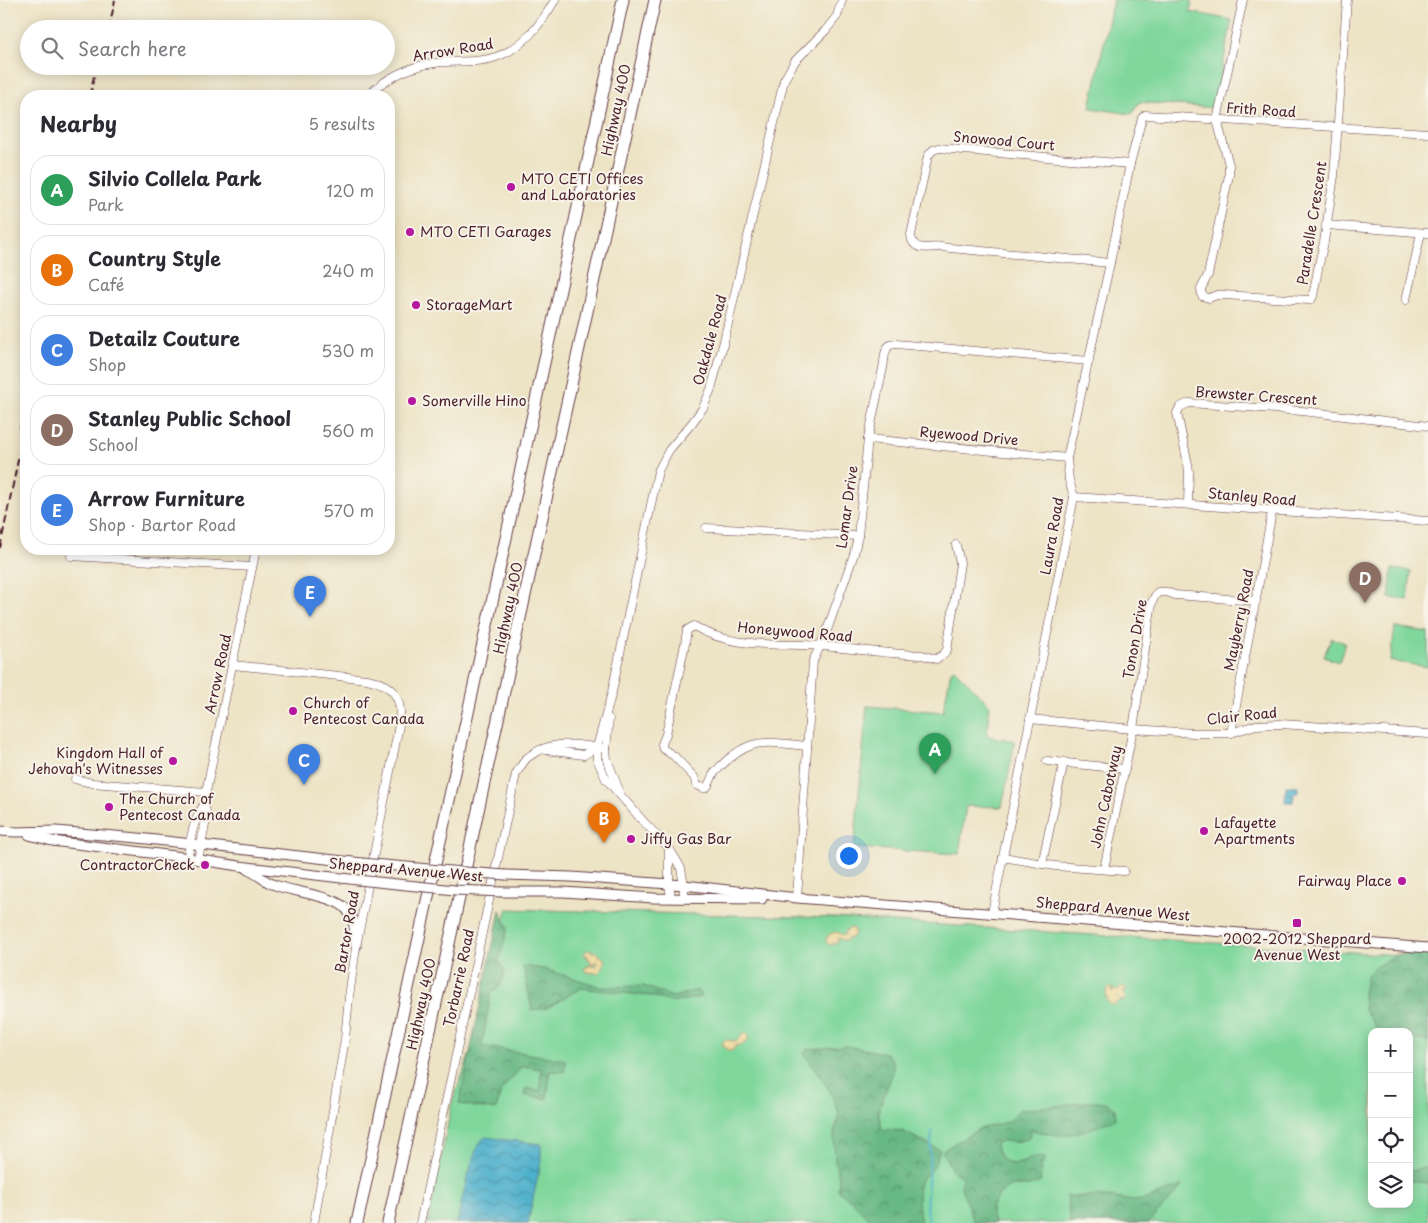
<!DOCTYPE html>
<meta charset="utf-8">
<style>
:root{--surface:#fff;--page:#f7f7f7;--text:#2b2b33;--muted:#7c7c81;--line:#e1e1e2;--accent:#0f766e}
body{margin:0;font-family:"Playpen Sans",sans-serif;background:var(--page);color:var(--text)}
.controls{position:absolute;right:15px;bottom:15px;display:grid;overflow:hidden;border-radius:10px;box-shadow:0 2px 12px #0003}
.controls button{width:45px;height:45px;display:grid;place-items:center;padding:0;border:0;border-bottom:1px solid var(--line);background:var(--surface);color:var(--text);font:25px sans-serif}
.you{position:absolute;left:848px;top:855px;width:18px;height:18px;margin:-12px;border:4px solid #fff;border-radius:50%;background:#1a73e8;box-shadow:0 0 0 8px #1a73e833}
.badge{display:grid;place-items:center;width:32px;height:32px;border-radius:50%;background:var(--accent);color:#fff;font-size:16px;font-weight:700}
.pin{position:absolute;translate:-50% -41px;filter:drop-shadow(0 1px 2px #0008)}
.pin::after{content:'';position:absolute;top:26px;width:18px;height:15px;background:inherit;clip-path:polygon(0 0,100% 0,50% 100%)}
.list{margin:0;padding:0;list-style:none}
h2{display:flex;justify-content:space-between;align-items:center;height:65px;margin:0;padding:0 20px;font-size:21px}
h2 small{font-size:16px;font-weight:400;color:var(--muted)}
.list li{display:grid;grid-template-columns:32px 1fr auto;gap:15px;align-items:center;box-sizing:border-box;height:70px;margin:0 10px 10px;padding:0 10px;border:1px solid var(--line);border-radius:20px}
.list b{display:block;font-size:19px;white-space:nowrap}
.list p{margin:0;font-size:16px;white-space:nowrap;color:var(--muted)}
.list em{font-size:16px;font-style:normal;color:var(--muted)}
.icon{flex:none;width:28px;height:28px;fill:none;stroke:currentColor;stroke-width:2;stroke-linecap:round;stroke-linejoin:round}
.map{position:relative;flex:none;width:1428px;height:1223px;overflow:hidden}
.search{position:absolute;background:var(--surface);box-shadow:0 2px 12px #0003;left:20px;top:20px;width:375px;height:55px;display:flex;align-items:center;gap:12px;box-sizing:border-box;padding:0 18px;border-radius:28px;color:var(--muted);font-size:19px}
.panel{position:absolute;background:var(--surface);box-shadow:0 2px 12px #0003;left:20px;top:90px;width:375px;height:465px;border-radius:20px}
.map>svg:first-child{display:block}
.green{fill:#7fd79c;stroke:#647b64;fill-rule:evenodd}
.forest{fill:url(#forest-crowns);stroke:#586c58}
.sand{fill:url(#sand-dots);stroke:#9c7c64}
.water{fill:url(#water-waves);stroke:#4c687c}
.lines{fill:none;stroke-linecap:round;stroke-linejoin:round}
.stream{stroke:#4db0cc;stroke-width:2}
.minor-casing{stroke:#623c42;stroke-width:9}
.major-casing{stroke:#623c42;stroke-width:11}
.highway-casing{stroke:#623c42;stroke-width:13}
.minor{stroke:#fff;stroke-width:8}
.major{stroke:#fff;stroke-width:9}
.highway{stroke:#fff;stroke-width:11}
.rail{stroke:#4a1f2b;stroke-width:2;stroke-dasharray:8 4;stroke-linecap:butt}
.major-bridge-casing{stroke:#623c42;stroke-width:11;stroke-linecap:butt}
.major-bridge{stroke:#fff;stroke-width:9}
.poi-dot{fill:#b5179e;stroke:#f7f3e8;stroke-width:2}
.labels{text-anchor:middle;stroke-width:4;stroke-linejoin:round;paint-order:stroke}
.street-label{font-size:14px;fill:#4a1f2b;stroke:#f7f3e8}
.poi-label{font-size:14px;fill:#4a1f2b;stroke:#f7f3e8;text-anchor:start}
</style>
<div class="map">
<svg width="1428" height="1223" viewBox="0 0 1428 1223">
<defs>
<pattern id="forest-crowns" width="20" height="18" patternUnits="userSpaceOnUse" patternTransform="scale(1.25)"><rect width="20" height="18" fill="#67b884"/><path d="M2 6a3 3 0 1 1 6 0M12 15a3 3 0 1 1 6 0" fill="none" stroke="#57956c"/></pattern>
<pattern id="sand-dots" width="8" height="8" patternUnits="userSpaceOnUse" patternTransform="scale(1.25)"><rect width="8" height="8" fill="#eeda9e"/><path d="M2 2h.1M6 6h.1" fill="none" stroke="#cebb88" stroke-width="1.8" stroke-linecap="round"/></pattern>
<pattern id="water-waves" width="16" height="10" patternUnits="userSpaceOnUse" patternTransform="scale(1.25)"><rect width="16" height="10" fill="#4db0cc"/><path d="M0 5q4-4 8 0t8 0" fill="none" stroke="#428fa6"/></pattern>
</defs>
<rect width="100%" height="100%" fill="#f7f3e8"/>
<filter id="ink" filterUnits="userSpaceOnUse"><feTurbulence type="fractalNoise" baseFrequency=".02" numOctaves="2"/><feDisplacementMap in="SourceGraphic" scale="10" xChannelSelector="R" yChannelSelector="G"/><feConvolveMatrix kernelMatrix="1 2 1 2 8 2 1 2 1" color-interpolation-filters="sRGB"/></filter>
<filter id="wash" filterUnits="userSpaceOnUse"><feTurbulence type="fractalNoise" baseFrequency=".0096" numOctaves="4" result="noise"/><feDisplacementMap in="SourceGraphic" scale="20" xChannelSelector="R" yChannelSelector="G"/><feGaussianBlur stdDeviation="1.12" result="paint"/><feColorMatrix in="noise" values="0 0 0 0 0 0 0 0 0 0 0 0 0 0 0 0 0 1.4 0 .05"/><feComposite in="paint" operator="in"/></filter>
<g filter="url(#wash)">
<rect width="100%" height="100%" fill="#ede3c5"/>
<g class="green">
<path d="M1113 0H1192L1190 12 1232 20 1214 108 1139 102 1132 114 1090 108Z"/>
<path d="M1392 569 1411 571 1408 600 1389 598Z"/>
<path d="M1395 627 1428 632V667L1390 661Z"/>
<path d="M1331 638 1345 643 1339 662 1324 657Z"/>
<path d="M954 669 989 704 987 736 1015 741 1002 807 966 806 959 854 854 848 867 706 943 712 951 671Z"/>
<path d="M507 909 835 918 1428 957V1223H428L452 1103 486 1009ZM1372 1032H1409V1204H1372Z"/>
</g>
<g class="forest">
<path d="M500 910 508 928 499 961 505 972 500 986 491 992 482 1046 566 1060 564 1072 550 1071 547 1099 524 1095 526 1088 540 1091 541 1069 522 1066 501 1091 496 1110 459 1104Z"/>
<path d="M1416 953 1428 955V1041L1409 1039V1032H1382L1376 1028 1364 1009 1363 992 1367 976 1375 967 1396 955Z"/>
<path d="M523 966 544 969 602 987 644 986 673 997 697 990 702 997 672 1002 650 996 581 988 547 1008 532 1010Z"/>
<path d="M845 1046 886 1053 893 1061V1072L878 1112 882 1129 902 1131 940 1150C936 1160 934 1173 922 1177 916 1191 918 1208 921 1223H873L853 1202 838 1190 839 1177 835 1162 834 1135 839 1113 830 1091 804 1053 808 1049Z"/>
<path d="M1087 1102H1106L1115 1109 1116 1119C1099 1125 1081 1134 1063 1135 1051 1136 1041 1130 1031 1131L1028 1139 1015 1142 1001 1141 996 1144C998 1159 1007 1168 1023 1162 1026 1161 1028 1159 1030 1159 1035 1157 1041 1157 1046 1157L1041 1166 1040 1182 1029 1186H1011L1000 1193 992 1206 991 1215 995 1223H974L961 1187 963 1177 953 1171 942 1151 979 1129 1007 1122 1019 1110Z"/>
<path d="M1428 1166V1183L1409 1181V1172Z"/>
<path d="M1182 1186C1172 1199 1159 1210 1149 1223H1070L1067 1196 1110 1197 1133 1201 1146 1199Z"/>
</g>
<g class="sand">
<path d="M849 928 854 929 855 934 851 938 844 941 839 938 837 942 832 945 828 944 826 941 827 937C834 930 837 932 844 936L846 931Z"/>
<path d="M588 950 596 952 604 959C606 964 602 970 598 973L587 972 584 970 587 966H594L598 963 596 961 593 965 590 963V959L587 958 588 955 585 956 584 954Z"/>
<path d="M1124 986 1126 989 1124 994 1126 1000 1119 1001 1114 1005 1110 1004C1105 998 1104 992 1110 987L1114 989 1111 990 1112 992 1115 990H1118L1121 987Z"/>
<path d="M744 1033H747L749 1037C747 1043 743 1046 736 1045L733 1050 729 1051 723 1046V1042L725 1040 737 1041Z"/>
</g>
<g class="water">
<path d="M1286 786 1298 787V793H1294L1293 802H1285Z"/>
<path d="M485 1137 541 1144V1161L528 1223H457C461 1205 472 1146 485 1137Z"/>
</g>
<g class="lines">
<path class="stream" d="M930 1223 926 1209 932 1131"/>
</g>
</g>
<g filter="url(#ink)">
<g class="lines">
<g class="minor-casing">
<g id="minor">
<path d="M1243 0 1217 120 1229 165V175L1208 275 1201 289 1202 296 1209 298 1217 295H1223L1309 300H1311L1313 296 1319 264 1324 242 1334 176 1347 0"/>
<path d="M368 96C385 78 410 66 435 63 456 60 477 64 496 57 523 48 541 24 555 0"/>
<path d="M1326 225 1428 233"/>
<path d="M1110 263 940 247C927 248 912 251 911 235L928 156 933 150 939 148 1130 164"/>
<path d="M1406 300 1421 233"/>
<path d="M868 439 1067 458"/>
<path d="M1074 497C1192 504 1310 514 1428 521"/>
<path d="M1188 503 1189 472 1188 464 1177 413 1180 407 1189 403 1302 411 1428 426"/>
<path d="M706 528 858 536"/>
<path d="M71 556 252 567"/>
<path d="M233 665 367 679C393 684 404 699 399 725L356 947 349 997 345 1039 314 1223"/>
<path d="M609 719 606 749 607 759 619 790"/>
<path d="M1030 719 1133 729 1194 733H1231L1256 725 1281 724 1428 734"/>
<path d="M1231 733 1272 512"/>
<path d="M807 746C793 745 778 742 764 743 746 743 727 759 715 772 711 776 711 783 706 788H703L697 785 694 777 674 756 663 749 662 744 666 734 685 644 687 630 694 626C730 649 781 643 822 646 855 649 889 654 922 655L936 659 943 655 947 650 960 563 956 545"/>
<path d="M545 750 584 755 597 747"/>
<path d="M1047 761 1125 769"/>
<path d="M75 779 92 783 206 792"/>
<path d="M669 848V884L671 898"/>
<path d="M1003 857 1055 866 1124 871"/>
<path d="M188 858C190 840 193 820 204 805"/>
<path d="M198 860 207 815 204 805 206 792 256 549"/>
<path d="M1042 864 1064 762"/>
<path d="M1104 869 1133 729 1152 602 1155 596 1158 592H1167L1175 595 1256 601"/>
<path d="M684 898V885L681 868 669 848 642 820 606 779 597 759V747L612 692 658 471 669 450 692 423 703 408 711 389 724 341 784 80 795 61 825 31 837 16 842 0"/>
<path d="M797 898 813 661 825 636 854 554 858 536 868 439 883 368 885 354 887 348 890 345 896 344 1089 361"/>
<path d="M992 913 1074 497 1069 480 1067 458 1110 263 1130 164 1142 118 1145 115 1428 133"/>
<path d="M420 1223 516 774C519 769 523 762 527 758 550 739 580 744 606 749"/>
</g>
</g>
<g class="major-casing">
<g id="major">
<path d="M0 831 16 832 56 831 138 838 362 863"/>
<path d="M29 835 52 841 175 856 239 866 358 880"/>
<path d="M248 870C258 874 265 882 275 885 292 892 337 896 347 910 355 920 355 934 356 947"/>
<path d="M506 875 571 877 684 885 797 898 1428 948"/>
<path d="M502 892H563L654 898 762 899"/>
</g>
</g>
<g class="highway-casing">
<g id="highway">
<path d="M357 1223 623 0"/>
<path d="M388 1223 655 0"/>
</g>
</g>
<use href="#minor" class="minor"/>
<use href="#major" class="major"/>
<use href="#highway" class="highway"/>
<g class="rail">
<path d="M109 29 115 0"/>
<path d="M90 96 96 66"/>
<path d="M20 428 26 400"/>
<path d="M0 548 26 421"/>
</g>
<g class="major-bridge-casing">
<g id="major-bridge">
<path d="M362 863 451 871 506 875"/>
<path d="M358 880 455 890 502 892"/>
</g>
</g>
<use href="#major-bridge" class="major-bridge"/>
</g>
</g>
<g class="poi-dot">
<circle cx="511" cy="187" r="5"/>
<circle cx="410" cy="232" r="5"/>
<circle cx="416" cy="305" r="5"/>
<circle cx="412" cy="401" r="5"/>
<circle cx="293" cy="711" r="5"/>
<circle cx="173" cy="761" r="5"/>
<circle cx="109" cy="807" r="5"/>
<circle cx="1204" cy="831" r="5"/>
<circle cx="631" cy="839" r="5"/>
<circle cx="205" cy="865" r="5"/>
<circle cx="1402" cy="881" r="5"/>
<rect x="1292" y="918" width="10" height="10" rx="2.5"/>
</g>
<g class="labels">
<g class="street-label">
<text transform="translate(453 50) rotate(-9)" y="5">Arrow Road</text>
<text transform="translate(616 110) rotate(-78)" y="5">Highway 400</text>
<text transform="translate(1261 110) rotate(4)" y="5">Frith Road</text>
<text transform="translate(1004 141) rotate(5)" y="5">Snowood Court</text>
<text transform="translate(1312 223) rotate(-81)" y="5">Paradelle Crescent</text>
<text transform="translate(710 340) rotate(-75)" y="5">Oakdale Road</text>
<text transform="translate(1256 396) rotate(4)" y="5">Brewster Crescent</text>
<text transform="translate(969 436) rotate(5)" y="5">Ryewood Drive</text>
<text transform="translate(1252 497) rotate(5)" y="5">Stanley Road</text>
<text transform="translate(847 507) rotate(-82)" y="5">Lomar Drive</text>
<text transform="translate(1052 536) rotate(-80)" y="5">Laura Road</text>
<text transform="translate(508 608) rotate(-78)" y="5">Highway 400</text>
<text transform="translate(1239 620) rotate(-79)" y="5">Mayberry Road</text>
<text transform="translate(795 632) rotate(5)" y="5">Honeywood Road</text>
<text transform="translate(1135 639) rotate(-80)" y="5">Tonon Drive</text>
<text transform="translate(218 674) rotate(-78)" y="5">Arrow Road</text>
<text transform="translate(1242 716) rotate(-6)" y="5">Clair Road</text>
<text transform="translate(1106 797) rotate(-78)" y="5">John Cabotway</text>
<text transform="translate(406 870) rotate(5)" y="5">Sheppard Avenue West</text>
<text transform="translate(1113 909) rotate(5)" y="5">Sheppard Avenue West</text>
<text transform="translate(347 932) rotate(-80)" y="5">Bartor Road</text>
<text transform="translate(459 978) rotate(-78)" y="5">Torbarrie Road</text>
<text transform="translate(421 1004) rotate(-78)" y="5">Highway 400</text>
</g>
<g class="poi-label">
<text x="521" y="184">MTO CETI Offices<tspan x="521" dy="16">and Laboratories</tspan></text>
<text x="420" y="237">MTO CETI Garages</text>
<text x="426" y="310">StorageMart</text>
<text x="422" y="406">Somerville Hino</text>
<text x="303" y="708">Church of<tspan x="303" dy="16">Pentecost Canada</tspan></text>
<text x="163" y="758" text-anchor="end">Kingdom Hall of<tspan x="163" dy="16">Jehovah's Witnesses</tspan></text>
<text x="119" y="804">The Church of<tspan x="119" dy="16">Pentecost Canada</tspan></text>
<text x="1214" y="828">Lafayette<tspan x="1214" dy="16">Apartments</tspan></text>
<text x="641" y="844">Jiffy Gas Bar</text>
<text x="195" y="870" text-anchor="end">ContractorCheck</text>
<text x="1392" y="886" text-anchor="end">Fairway Place</text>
<text x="1297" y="944" text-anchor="middle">2002-2012 Sheppard<tspan x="1297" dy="16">Avenue West</tspan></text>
</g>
</g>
</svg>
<div class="controls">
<button>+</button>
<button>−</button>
<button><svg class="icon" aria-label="locate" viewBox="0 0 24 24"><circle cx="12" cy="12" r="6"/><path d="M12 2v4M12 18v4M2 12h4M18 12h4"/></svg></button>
<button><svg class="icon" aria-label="layers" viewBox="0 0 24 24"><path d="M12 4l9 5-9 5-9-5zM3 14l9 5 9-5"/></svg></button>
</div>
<div class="you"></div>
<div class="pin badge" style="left:935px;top:774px;background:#2e9e5b">A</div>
<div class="pin badge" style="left:604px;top:843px;background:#e8710a">B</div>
<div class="pin badge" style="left:304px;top:785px;background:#3f7fe0">C</div>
<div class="pin badge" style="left:1365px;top:603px;background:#8d6e63">D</div>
<div class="pin badge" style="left:310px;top:617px;background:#3f7fe0">E</div>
<div class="search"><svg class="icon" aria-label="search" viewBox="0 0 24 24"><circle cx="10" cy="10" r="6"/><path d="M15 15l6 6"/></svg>Search here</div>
<section class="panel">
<h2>Nearby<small>5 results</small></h2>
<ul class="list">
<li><span class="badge" style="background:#2e9e5b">A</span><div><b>Silvio Collela Park</b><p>Park</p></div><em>120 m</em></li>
<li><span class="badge" style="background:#e8710a">B</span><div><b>Country Style</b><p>Café</p></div><em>240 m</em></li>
<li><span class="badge" style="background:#3f7fe0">C</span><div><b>Detailz Couture</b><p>Shop</p></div><em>530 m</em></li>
<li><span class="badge" style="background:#8d6e63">D</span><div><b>Stanley Public School</b><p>School</p></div><em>560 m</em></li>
<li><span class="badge" style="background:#3f7fe0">E</span><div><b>Arrow Furniture</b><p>Shop · Bartor Road</p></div><em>570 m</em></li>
</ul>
</section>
</div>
